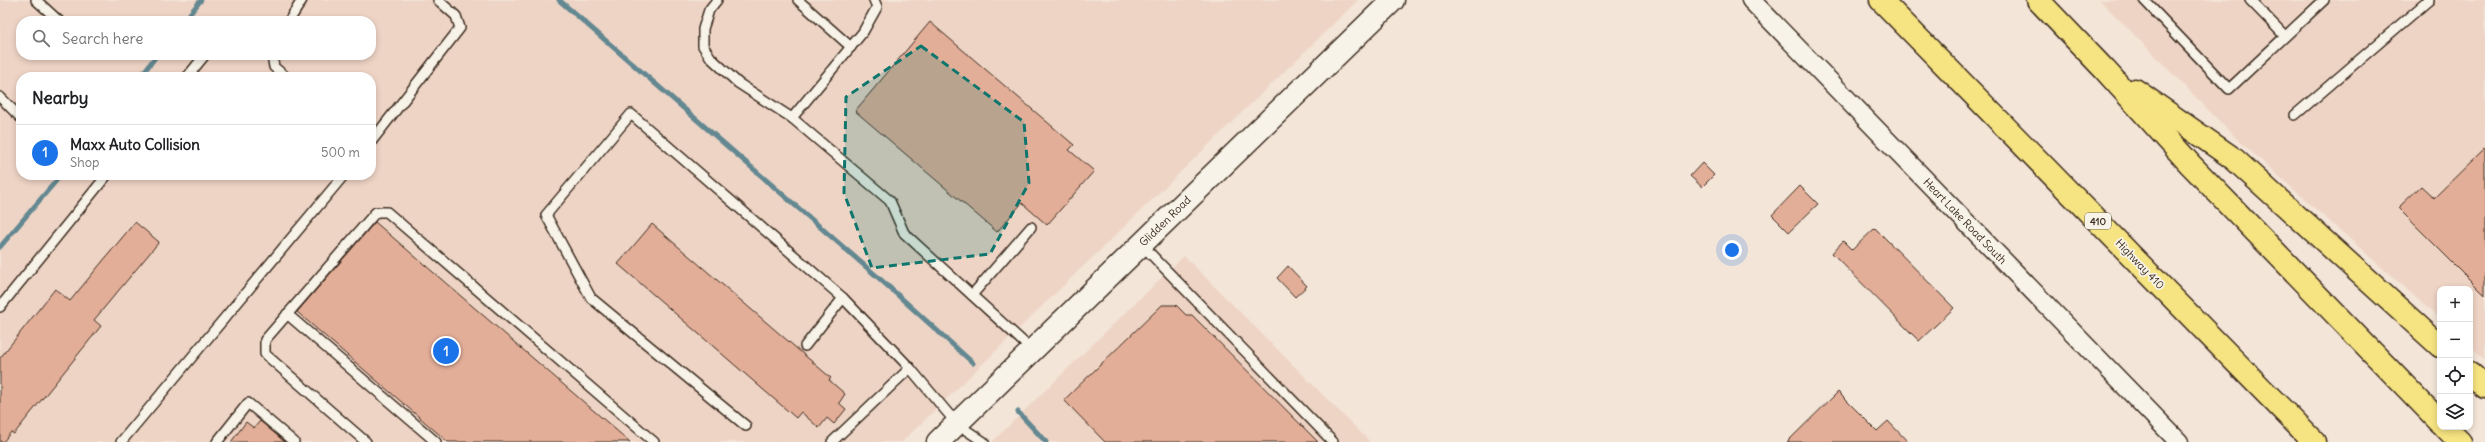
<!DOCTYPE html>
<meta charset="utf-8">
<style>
:root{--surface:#fff;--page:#f6f6f6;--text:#202124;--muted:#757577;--line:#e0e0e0;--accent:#1a73e8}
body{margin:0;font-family:Delius,sans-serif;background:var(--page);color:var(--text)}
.controls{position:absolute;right:12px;bottom:12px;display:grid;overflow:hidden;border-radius:8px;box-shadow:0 2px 6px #0003}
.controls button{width:36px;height:36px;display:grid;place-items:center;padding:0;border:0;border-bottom:1px solid var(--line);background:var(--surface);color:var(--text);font:20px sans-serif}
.you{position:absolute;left:1732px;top:250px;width:14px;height:14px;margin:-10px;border:3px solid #fff;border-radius:50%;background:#1a73e8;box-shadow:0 0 0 6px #1a73e833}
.badge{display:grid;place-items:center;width:26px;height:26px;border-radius:50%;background:var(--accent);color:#fff;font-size:13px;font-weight:700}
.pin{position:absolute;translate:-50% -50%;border:2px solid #fff;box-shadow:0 1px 4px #0006}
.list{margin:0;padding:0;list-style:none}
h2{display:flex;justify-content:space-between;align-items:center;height:52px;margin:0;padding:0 16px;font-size:17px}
h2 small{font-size:13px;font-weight:400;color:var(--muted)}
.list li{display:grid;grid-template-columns:26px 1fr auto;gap:12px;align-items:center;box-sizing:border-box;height:56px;padding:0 16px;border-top:1px solid var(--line)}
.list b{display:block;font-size:15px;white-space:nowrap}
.list p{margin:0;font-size:13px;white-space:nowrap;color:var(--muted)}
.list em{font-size:13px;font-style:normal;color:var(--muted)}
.icon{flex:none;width:22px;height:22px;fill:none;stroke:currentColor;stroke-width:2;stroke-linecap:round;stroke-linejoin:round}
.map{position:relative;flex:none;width:2485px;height:442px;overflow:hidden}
.search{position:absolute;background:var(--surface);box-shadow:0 2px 6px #0003;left:16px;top:16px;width:360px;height:44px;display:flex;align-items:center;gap:10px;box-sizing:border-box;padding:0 14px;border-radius:16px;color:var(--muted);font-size:15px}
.panel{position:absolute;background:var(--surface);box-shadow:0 2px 6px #0003;left:16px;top:72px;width:360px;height:108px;border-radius:16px}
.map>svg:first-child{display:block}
.built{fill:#eed4c5;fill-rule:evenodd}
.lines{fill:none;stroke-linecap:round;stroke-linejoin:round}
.stream{stroke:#638891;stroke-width:5}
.building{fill:#e3ae98;stroke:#3b2a1e}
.lane-casing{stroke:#3b2a1e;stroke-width:12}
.street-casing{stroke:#3b2a1e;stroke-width:21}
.secondary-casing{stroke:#3b2a1e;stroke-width:25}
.highway-casing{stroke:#3b2a1e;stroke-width:25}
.lane{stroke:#f7f3e8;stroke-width:9}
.street{stroke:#f7f3e8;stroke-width:18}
.secondary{stroke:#f7f3e8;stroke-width:22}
.highway{stroke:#f6e381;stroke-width:22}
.marked{fill:#0f766e;fill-opacity:0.2;stroke:#0f766e;stroke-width:3;stroke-dasharray:8 5;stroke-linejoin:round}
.labels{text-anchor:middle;stroke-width:3.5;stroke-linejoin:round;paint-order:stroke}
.shield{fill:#f7f3e8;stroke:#73665b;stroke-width:1}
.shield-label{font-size:10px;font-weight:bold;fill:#3b2a1e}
.street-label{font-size:11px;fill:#3b2a1e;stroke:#f7f3e8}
</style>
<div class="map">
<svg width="2485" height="442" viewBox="0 0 2485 442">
<rect width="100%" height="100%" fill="#f3e5d8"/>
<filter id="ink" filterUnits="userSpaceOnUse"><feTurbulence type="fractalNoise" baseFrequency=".025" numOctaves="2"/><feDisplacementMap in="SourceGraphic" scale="8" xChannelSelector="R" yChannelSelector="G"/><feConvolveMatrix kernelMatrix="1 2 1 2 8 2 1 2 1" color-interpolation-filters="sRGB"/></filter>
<g filter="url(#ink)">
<g class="built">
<path d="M0 0H1358L902 442H0ZM21 21H371V55H21ZM21 77H371V175H21Z"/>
<path d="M2100 0H2485V359L2470 346V289H2440V319L2236 138Z"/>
<path d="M1184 256 1370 442H992Z"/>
</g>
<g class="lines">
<g class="stream">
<path d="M559 0 880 279 973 363"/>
<path d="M184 21 201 0"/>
<path d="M140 77 157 55"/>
<path d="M0 247 61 175"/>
<path d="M1018 412 1046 442"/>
</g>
</g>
<g class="building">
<path d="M930 22 1074 145 1069 150 1094 171 1047 225 1022 203 997 232 855 111Z"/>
<path d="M2485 148V295L2398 208 2421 186 2434 198Z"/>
<path d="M1702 163 1714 175 1702 187 1690 176Z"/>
<path d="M1800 186 1818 204 1789 232 1772 215Z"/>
<path d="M135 222 159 242 94 320 101 326 14 434 11 432 3 442H0V358L55 289 70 301Z"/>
<path d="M375 222 630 442H448L297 312Z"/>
<path d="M652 224 831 378 829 380 845 394 839 403 846 409 834 424 827 418 819 428 801 412 796 418 618 264Z"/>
<path d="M1875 228 1954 308 1919 341 1832 253 1843 241 1852 250Z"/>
<path d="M1288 266 1307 286 1295 297 1277 278Z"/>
<path d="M1162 305H1176L1186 315H1192L1318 442H1105L1064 400Z"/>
<path d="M1838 392 1877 431 1888 421 1908 442H1787Z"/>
<path d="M260 421 285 442H231L246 422 254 428Z"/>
</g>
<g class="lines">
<g class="lane-casing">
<g id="lane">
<path d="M36 0 59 21"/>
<path d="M717 0 709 10 703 29V46L711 58 738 83 792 118 890 201 904 233 1032 350"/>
<path d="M798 0 851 47"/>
<path d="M2144 0 2229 89 2324 0"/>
<path d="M2250 0 2285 36"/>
<path d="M289 21 302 0"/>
<path d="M272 55 274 67 286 77"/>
<path d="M187 77 205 55"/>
<path d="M0 97 21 118"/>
<path d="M2295 115 2429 0"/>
<path d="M792 118 863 32 877 7 874 0"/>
<path d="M371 142 460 28 456 16 438 0"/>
<path d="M1141 244 1333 442"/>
<path d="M972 295 1031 227"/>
<path d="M0 307 107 175"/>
<path d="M287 314 436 442"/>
<path d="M805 346 843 298"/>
<path d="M746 426 591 298 546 215 631 114 843 298 910 368"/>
<path d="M121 442 344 175"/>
<path d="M217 442 248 403 294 442"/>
<path d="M366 442 265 354V340L376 212H387L654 442"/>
<path d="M832 442 910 368 957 424 984 442"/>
</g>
</g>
<g class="street-casing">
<path id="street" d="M1751 0 2179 442"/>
</g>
<g class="secondary-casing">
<path id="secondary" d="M938 442 1393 0"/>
</g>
<g class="highway-casing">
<g id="highway">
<path d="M1881 0 2314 442"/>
<path d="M2038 0 2105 70 2190 164 2440 422"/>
<path d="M2135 90 2234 159 2440 346"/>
<path d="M2470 373 2485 387"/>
<path d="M2445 427 2460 442"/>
</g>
</g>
<use href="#lane" class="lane"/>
<use href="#street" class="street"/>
<use href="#secondary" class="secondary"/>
<use href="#highway" class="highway"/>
</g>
</g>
<path class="marked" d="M921 46 1024 122 1029 183 990 254 872 268 844 193 846 97Z"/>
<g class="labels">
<rect class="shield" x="2085" y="213" width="26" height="16" rx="3"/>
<g class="shield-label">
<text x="2098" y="225">410</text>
</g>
<g class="street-label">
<text transform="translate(1165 221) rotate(-44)" y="4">Glidden Road</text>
<text transform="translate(1965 221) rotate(46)" y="4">Heart Lake Road South</text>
<text transform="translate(2140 264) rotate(46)" y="4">Highway 410</text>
</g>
</g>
</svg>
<div class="controls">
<button>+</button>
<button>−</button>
<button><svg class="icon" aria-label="locate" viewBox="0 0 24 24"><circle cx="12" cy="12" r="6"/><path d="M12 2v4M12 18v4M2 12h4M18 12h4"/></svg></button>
<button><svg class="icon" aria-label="layers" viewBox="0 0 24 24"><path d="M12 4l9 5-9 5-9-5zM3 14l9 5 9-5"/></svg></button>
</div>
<div class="you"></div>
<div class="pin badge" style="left:446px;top:351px">1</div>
<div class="search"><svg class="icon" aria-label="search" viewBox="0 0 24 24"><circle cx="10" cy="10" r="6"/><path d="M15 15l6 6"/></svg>Search here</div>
<section class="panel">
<h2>Nearby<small></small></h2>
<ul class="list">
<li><span class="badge">1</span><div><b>Maxx Auto Collision</b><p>Shop</p></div><em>500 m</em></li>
</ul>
</section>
</div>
